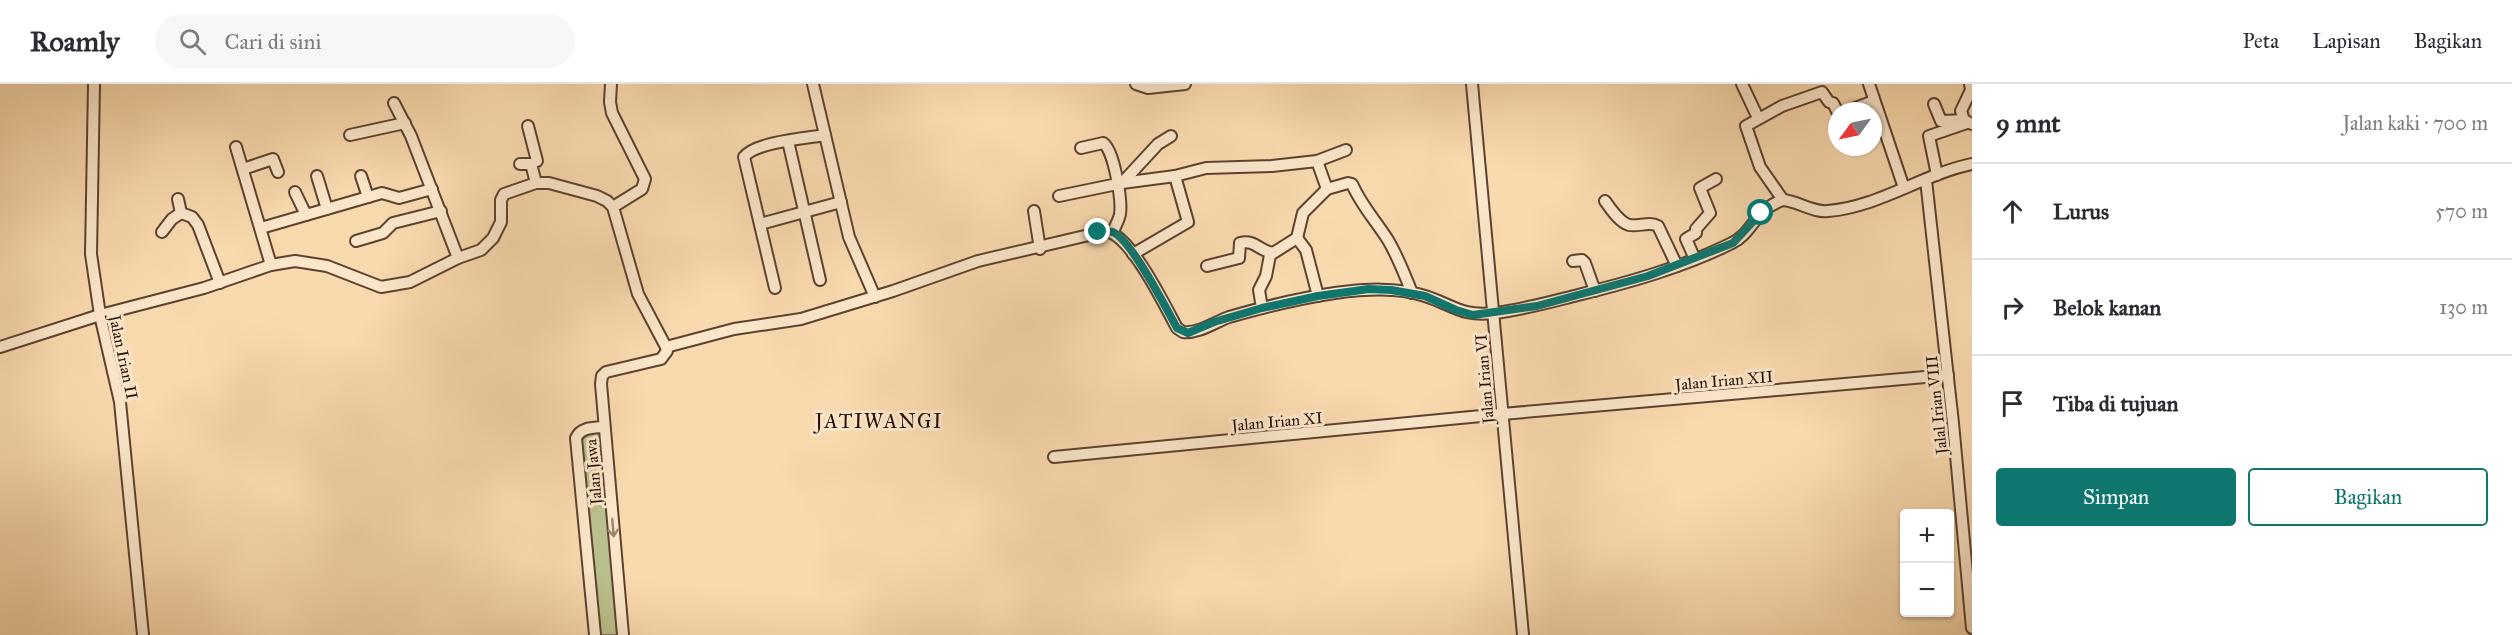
<!DOCTYPE html>
<html lang="id">
<meta charset="utf-8">
<style>
:root{--surface:#fff;--page:#f7f7f7;--text:#2b2b33;--muted:#7c7c81;--line:#e1e1e2;--accent:#0f766e}
body{margin:0;font-family:"IM FELL Great Primer",serif;background:var(--page);color:var(--text)}
.controls{position:absolute;right:18px;bottom:18px;display:grid;overflow:hidden;border-radius:6px;box-shadow:0 2px 4px #0004}
.controls button{width:54px;height:54px;display:grid;place-items:center;padding:0;border:0;border-bottom:2px solid var(--line);background:var(--surface);color:var(--text);font:30px sans-serif}
.compass{position:absolute;left:1828px;top:18px;width:54px;height:54px;border-radius:50%;background:var(--surface);box-shadow:0 2px 4px #0004;rotate:237deg}
.stop{position:absolute;width:18px;height:18px;margin:-14px;border:4px solid #0f766e;border-radius:50%;background:#fff}
.stop.end{background:#0f766e;border-color:#fff;box-shadow:0 2px 6px #0008}
.list{margin:0;padding:0;list-style:none}
h2{display:flex;justify-content:space-between;align-items:center;height:78px;margin:0;padding:0 24px;font-size:26px}
h2 small{font-size:20px;font-weight:400;color:var(--muted)}
.list li{display:grid;grid-template-columns:39px 1fr auto;gap:18px;align-items:center;box-sizing:border-box;height:96px;padding:0 24px;border-top:2px solid var(--line)}
.list b{display:block;font-size:22px;white-space:nowrap}
.list em{font-size:20px;font-style:normal;color:var(--muted)}
.actions{display:flex;gap:12px;padding:18px 24px}
.actions a{flex:1;padding:14px 0;border:2px solid var(--accent);border-radius:6px;text-align:center;font-size:21px;color:var(--accent)}
.actions .main{background:var(--accent);color:#fff}
.icon{flex:none;width:33px;height:33px;fill:none;stroke:currentColor;stroke-width:2;stroke-linecap:round;stroke-linejoin:round}
.map{position:relative;flex:none;width:1972px;height:551px;overflow:hidden}
header{display:flex;align-items:center;gap:36px;box-sizing:border-box;height:84px;padding:0 30px;background:var(--surface);border-bottom:2px solid var(--line)}
header strong{font-size:28px}
nav{display:flex;gap:33px;margin-inline-start:auto;font-size:21px}
.search{width:420px;height:54px;background:var(--page);display:flex;align-items:center;gap:15px;box-sizing:border-box;padding:0 21px;border-radius:33px;color:var(--muted);font-size:22px}
main{display:flex}
aside{flex:1;background:var(--surface)}
.map>svg:first-child{display:block}
.green{fill:#bac08d;stroke:#70684a;stroke-width:1.5}
.lines{fill:none;stroke-linecap:round;stroke-linejoin:round}
.minor-casing{stroke:#5c4330;stroke-width:14}
.minor{stroke:#fbe6ca;stroke-width:10}
.oneway{stroke:#9c8672}
.route{stroke:#0f766e;stroke-width:8}
.labels{text-anchor:middle;stroke-width:6;stroke-linejoin:round;paint-order:stroke}
.street-label{font-size:16px;fill:#271106;stroke:#fbe6ca}
.quarter-label{font-size:20px;letter-spacing:1.5px;fill:#271106;stroke:#fbe6ca}
</style>
<header>
<strong>Roamly</strong>
<div class="search"><svg class="icon" aria-label="search" viewBox="0 0 24 24"><circle cx="10" cy="10" r="6"/><path d="M15 15l6 6"/></svg>Cari di sini</div>
<nav><a>Peta</a><a>Lapisan</a><a>Bagikan</a></nav>
</header>
<main>
<div class="map">
<svg width="1972" height="551" viewBox="0 0 1972 551">
<rect width="100%" height="100%" fill="#f9d9ae"/>
<filter id="stains"><feTurbulence type="fractalNoise" baseFrequency=".00333" numOctaves="4"/><feColorMatrix values="0 0 0 0 .2 0 0 0 0 .09 0 0 0 0 .02 0 0 0 .5 -.17"/></filter>
<radialGradient id="worn" r=".72"><stop offset=".6" stop-color="#630" stop-opacity="0"/><stop offset="1" stop-color="#630" stop-opacity=".3"/></radialGradient>
<path class="green" d="M604 343 623 551H595L578 348Z"/>
<g class="lines">
<g class="minor-casing">
<g id="minor">
<path d="M94 0 91 170 100 231 120 318 143 551"/>
<path d="M611 0 610 18 612 29 645 95 642 105 613 123"/>
<path d="M813 0 849 153 875 213"/>
<path d="M1136 0 1148 4 1185 0"/>
<path d="M1472 0 1523 551"/>
<path d="M1742 0 1758 34"/>
<path d="M1869 0 1904 104"/>
<path d="M1970 0 1971 6 1961 27 1964 36 1972 40"/>
<path d="M394 19 411 52 458 174"/>
<path d="M1934 20 1941 37 1964 36"/>
<path d="M1847 27 1874 17"/>
<path d="M528 42 537 77"/>
<path d="M350 51 405 39"/>
<path d="M788 57 820 196"/>
<path d="M236 63 271 181"/>
<path d="M1081 64 1103 59C1114 66 1122 116 1120 130 1119 136 1115 142 1113 148"/>
<path d="M1317 77 1346 66"/>
<path d="M520 80H531L536 99"/>
<path d="M243 85 273 75 278 88"/>
<path d="M1937 91 1929 52 1967 39"/>
<path d="M317 92 327 125"/>
<path d="M361 92 368 113"/>
<path d="M1926 96 1953 339 1972 544"/>
<path d="M1122 99 1158 60 1171 52"/>
<path d="M295 108 306 131"/>
<path d="M1059 112 1122 99 1175 92 1206 84 1272 82 1317 77 1327 105 1348 99 1352 100C1361 121 1376 137 1388 156 1398 173 1405 191 1412 209"/>
<path d="M178 115 181 129 192 133 198 141 220 199"/>
<path d="M1783 116 1760 83 1746 42 1782 22 1822 8 1829 18 1833 19 1837 27"/>
<path d="M1605 117C1611 125 1619 138 1629 141 1639 143 1649 137 1658 142L1677 182"/>
<path d="M1034 127 1040 165"/>
<path d="M760 140 841 118"/>
<path d="M261 144 382 109 399 114 432 105"/>
<path d="M162 148 172 135 181 129"/>
<path d="M1297 154 1306 166 1318 212"/>
<path d="M356 157 383 149 393 139 441 127"/>
<path d="M1133 170 1188 138 1175 92"/>
<path d="M1695 175 1686 155 1696 149V145L1710 129 1700 104 1716 95"/>
<path d="M1573 177 1582 176 1585 179 1595 207"/>
<path d="M1207 182 1239 174 1240 159C1255 155 1259 167 1273 169"/>
<path d="M775 204 744 73C755 58 807 54 825 51"/>
<path d="M1262 224 1259 206 1266 192 1270 171 1297 154 1303 129 1327 105"/>
<path d="M0 263 100 231 204 204 271 181 295 177 327 182 381 203 410 198 458 174 481 166 493 154 501 138V116L504 110 536 99H549L597 112 607 117 613 123 638 210 666 263"/>
<path d="M1054 373 1502 330 1948 291"/>
<path d="M595 551 576 354C581 343 593 344 604 343"/>
<path d="M623 551 601 300 602 292 606 288 661 275 667 267 666 263 734 245 801 235 893 207 978 177 1106 147C1131 151 1165 222 1177 244L1183 248C1198 250 1215 238 1229 233 1264 223 1300 214 1335 209 1366 205 1396 203 1425 212 1453 221 1462 233 1494 229 1522 226 1550 218 1578 211 1630 198 1684 183 1732 159 1752 150 1755 125 1783 116 1798 117 1813 129 1828 127 1879 123 1923 90 1972 80"/>
</g>
</g>
<use href="#minor" class="minor"/>
</g>
<defs><path id="oneway-shaft" d="M-6 0H5M1.5-3L5.5 0L1.5 3" fill="none" stroke-width="1.6" stroke-linecap="round" stroke-linejoin="round" transform="scale(1.5)"/></defs>
<use class="oneway" href="#oneway-shaft" transform="translate(613 444) rotate(85)"/>
<g class="lines">
<path class="route" d="M1098 148C1103 148 1109 147 1113 148 1132 157 1166 224 1177 244L1188 249 1214 238 1262 224 1318 212 1369 205 1391 206 1425 212 1456 226 1473 231 1537 222 1648 192 1733 159 1761 129"/>
</g>
<g class="labels">
<g class="street-label">
<text transform="translate(124 273) rotate(78)" y="6">Jalan Irian II</text>
<text transform="translate(1484 295) rotate(-95)" y="6">Jalan Irian VI</text>
<text transform="translate(1724 296) rotate(-5)" y="6">Jalan Irian XII</text>
<text transform="translate(1936 321) rotate(-96)" y="6">Jalal Irian VIII</text>
<text transform="translate(1277 337) rotate(-5)" y="6">Jalan Irian XI</text>
<text transform="translate(593 388) rotate(-95)" y="6">Jalan Jawa</text>
</g>
<g class="quarter-label">
<text x="879" y="344">JATIWANGI</text>
</g>
</g>
<rect width="100%" height="100%" filter="url(#stains)"/>
<rect width="100%" height="100%" fill="url(#worn)"/>
</svg>
<div class="controls">
<button>+</button>
<button>−</button>
</div>
<svg class="compass" viewBox="-18 -18 36 36"><path d="M0-13l5 13h-10z" fill="#e53935"/><path d="M0 13l5-13h-10z" fill="#7c7c81"/></svg>
<div class="stop" style="left:1761px;top:129px"></div>
<div class="stop end" style="left:1098px;top:148px"></div>
</div>
<aside>
<h2>9 mnt<small>Jalan kaki · 700 m</small></h2>
<ul class="list">
<li><svg class="icon" aria-label="ahead" viewBox="0 0 24 24"><path d="M12 20V5M6 11l6-6 6 6"/></svg><div><b>Lurus</b></div><em>570 m</em></li>
<li><svg class="icon" aria-label="right" viewBox="0 0 24 24"><path d="M7 20v-9h11M14 6l5 5-5 5"/></svg><div><b>Belok kanan</b></div><em>130 m</em></li>
<li><svg class="icon" aria-label="arrive" viewBox="0 0 24 24"><path d="M6 21V4h12l-3 4 3 4H6"/></svg><div><b>Tiba di tujuan</b></div></li>
</ul>
<div class="actions"><a class="main">Simpan</a><a>Bagikan</a></div>
</aside>
</main>
